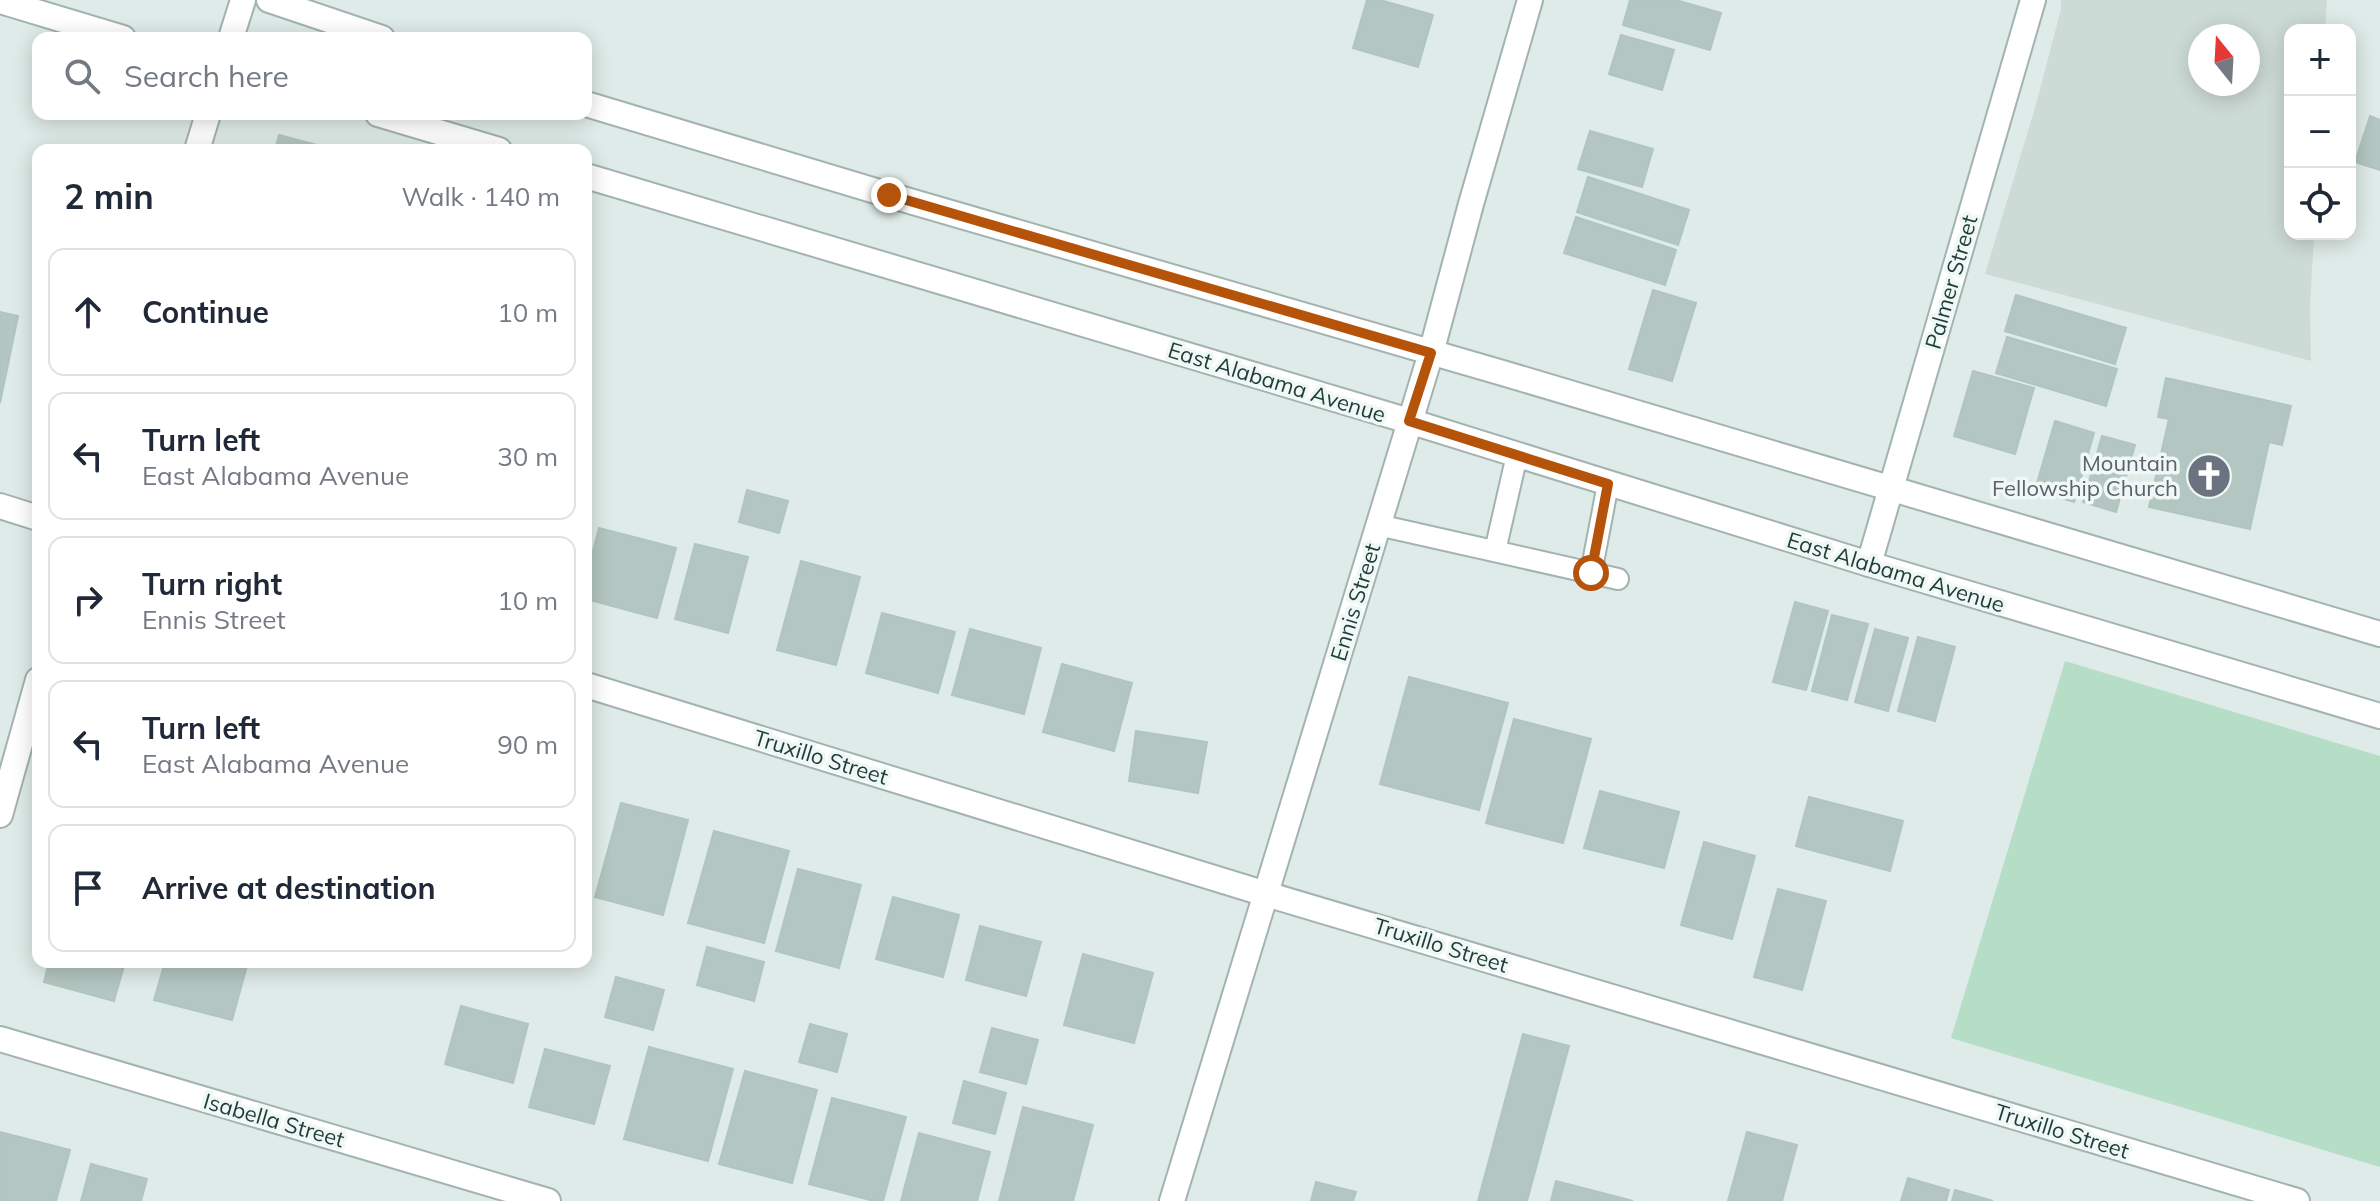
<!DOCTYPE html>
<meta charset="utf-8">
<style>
:root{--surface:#fff;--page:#f6f6f7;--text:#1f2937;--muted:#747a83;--line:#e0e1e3}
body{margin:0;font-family:Mulish,sans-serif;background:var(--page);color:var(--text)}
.controls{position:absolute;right:24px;top:24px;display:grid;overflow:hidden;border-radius:16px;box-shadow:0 4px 20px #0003}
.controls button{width:72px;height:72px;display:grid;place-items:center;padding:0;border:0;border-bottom:2px solid var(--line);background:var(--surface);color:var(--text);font:40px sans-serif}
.compass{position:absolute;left:2188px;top:24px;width:72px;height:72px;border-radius:50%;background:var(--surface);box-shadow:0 4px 20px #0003;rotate:342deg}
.stop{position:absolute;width:24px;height:24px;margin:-18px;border:6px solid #b45309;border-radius:50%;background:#fff}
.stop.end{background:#b45309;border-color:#fff;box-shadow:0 2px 8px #0008}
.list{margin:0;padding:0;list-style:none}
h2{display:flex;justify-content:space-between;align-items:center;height:104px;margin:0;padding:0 32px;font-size:34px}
h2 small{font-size:26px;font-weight:400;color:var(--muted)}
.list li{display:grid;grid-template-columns:52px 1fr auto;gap:24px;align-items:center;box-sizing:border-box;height:128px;margin:0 16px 16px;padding:0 16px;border:2px solid var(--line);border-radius:16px}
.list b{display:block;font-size:30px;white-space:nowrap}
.list p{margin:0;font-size:26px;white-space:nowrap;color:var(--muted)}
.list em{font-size:26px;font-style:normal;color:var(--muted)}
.icon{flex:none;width:44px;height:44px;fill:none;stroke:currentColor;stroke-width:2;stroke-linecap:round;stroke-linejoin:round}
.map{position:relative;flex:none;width:2380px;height:1201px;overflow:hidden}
.search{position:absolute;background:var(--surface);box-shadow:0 4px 20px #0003;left:32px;top:32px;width:560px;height:88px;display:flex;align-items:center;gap:20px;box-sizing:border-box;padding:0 28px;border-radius:16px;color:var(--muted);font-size:30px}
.panel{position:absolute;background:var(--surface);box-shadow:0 4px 20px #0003;left:32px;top:144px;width:560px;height:824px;border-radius:16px}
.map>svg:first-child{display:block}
.built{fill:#cddbd7;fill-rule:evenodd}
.green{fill:#b6dec7}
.building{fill:#b4c6c1;stroke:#b1c5c0;stroke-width:2}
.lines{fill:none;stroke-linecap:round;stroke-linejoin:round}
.service-casing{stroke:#a2b3b0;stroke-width:24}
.minor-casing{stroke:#a2b3b0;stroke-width:28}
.tertiary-casing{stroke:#a2b3b0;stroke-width:28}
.service{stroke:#fff;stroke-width:20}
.minor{stroke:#fff;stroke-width:24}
.tertiary{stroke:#fff;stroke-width:24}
.route{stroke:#b45309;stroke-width:10}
.labels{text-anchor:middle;stroke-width:7;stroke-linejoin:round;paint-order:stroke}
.street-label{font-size:22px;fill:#1f3c39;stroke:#eff8f5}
.worship-label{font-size:22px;fill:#5b616d;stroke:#eff8f5;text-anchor:end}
</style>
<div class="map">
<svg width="2380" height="1201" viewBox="0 0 2380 1201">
<rect width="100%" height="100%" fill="#dfebe8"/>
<path class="built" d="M2061 0H2327L2325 30H2290V234H2314L2310 306 2311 361 1985 274 2035 108 2061 9ZM2200 36H2248V84H2200Z"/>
<path class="green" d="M2065 661 2380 756V1167L1951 1038Z"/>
<g class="building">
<path d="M1367 0H1380L1433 15 1418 67 1353 48Z"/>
<path d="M1630 0H1676L1721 13 1710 50 1623 25Z"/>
<path d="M1621 35 1674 50 1662 90 1609 74Z"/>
<path d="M2370 116 2380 120V170L2355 162Z"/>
<path d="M1590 131 1653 149 1642 187 1578 169Z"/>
<path d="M279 135 336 150H275Z"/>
<path d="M1588 177 1689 210 1678 245 1577 212Z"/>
<path d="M1576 217 1676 250 1665 285 1564 253Z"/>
<path d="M1653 290 1696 303 1672 381 1629 369Z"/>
<path d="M2016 295 2126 328 2115 364 2005 331Z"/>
<path d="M0 312 18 316 0 403Z"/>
<path d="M2007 337 2117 369 2106 406 1996 373Z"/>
<path d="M1973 371 2034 388 2015 454 1954 436Z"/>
<path d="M2166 378 2291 406 2282 445 2269 442 2250 529 2149 507 2169 419 2158 417Z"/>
<path d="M2055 421 2094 433 2074 502 2035 490Z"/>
<path d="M2102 436 2135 445 2116 512 2083 502Z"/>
<path d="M747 490 788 501 779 533 739 522Z"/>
<path d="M599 528 676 548 657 618 586 599V578Z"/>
<path d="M695 544 748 557 728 633 675 619Z"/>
<path d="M801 561 860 577 836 665 777 650Z"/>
<path d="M1795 602 1828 611 1806 690 1773 682Z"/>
<path d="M882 613 955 632 938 693 866 673Z"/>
<path d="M1832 615 1868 624 1847 700 1812 691Z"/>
<path d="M970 629 1041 648 1024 714 952 695Z"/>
<path d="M1875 629 1908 638 1888 711 1855 702Z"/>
<path d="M1918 637 1955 647 1935 721 1898 711Z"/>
<path d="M1062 664 1132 683 1114 751 1043 732Z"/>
<path d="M1409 677 1508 703 1479 810 1380 784Z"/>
<path d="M1514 719 1591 739 1563 843 1486 823Z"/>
<path d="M1136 731 1207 742 1198 793 1129 781Z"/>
<path d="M1600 791 1679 812 1664 868 1584 848Z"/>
<path d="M1809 797 1903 821 1890 871 1796 846Z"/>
<path d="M621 803 688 820 663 915 595 897Z"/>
<path d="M714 831 789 851 764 943 688 923Z"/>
<path d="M1704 842 1755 856 1732 939 1681 925Z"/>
<path d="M798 869 861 885 839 968 776 951Z"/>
<path d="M1778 889 1826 901 1802 990 1754 977Z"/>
<path d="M893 897 959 915 943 977 876 959Z"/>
<path d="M980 926 1041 942 1026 996 966 980Z"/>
<path d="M707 947 764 962 754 1001 697 985Z"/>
<path d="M1083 954 1153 973 1134 1043 1064 1025Z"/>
<path d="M49 962H125L114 1001 44 982Z"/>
<path d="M165 962H248L232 1020 154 1000Z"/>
<path d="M616 977 664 990 653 1030 605 1017Z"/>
<path d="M461 1006 528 1024 513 1083 445 1064Z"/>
<path d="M810 1024 847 1034 837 1072 799 1062Z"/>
<path d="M992 1028 1038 1040 1026 1084 980 1072Z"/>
<path d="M1523 1034 1569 1046 1527 1201H1478Z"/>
<path d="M649 1047 733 1069 708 1161 624 1139Z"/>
<path d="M545 1049 610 1066 594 1124 529 1107Z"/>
<path d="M745 1071 817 1090 792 1183 719 1164Z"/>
<path d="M964 1081 1006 1093 995 1134 953 1123Z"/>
<path d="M832 1098 906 1117 883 1201H874L809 1184Z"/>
<path d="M1023 1107 1093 1125 1073 1201H999Z"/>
<path d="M0 1132 70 1150 56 1201H0Z"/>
<path d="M1747 1132 1797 1145 1782 1201H1728Z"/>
<path d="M919 1133 990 1152 977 1201H901Z"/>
<path d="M91 1164 147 1179 141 1201H81Z"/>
<path d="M1908 1178 1949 1190 1946 1201H1901Z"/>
<path d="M1556 1181 1633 1201H1551Z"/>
<path d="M1316 1182 1356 1192 1353 1201H1311Z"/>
<path d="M1955 1190 1993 1201H1952Z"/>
</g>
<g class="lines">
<g class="service-casing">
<g id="service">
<path d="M1378 525 1618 579"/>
<path d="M1495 551 1517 455"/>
<path d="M1591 573 1608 484"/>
</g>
</g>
<g class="minor-casing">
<g id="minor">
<path d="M231 38 243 0"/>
<path d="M197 150 208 114"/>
<path d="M0 506 38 518"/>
<path d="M1869 564 2033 0"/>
<path d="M586 685 1266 894 2297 1201"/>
<path d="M0 815 38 680"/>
<path d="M0 1039 548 1201"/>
</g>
</g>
<g class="tertiary-casing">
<g id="tertiary">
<path d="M269 0 382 38"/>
<path d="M0 1 123 38"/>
<path d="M586 104 889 195 1506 374 2380 634"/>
<path d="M378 114 499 150"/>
<path d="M586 176 1409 421 1869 564 2380 716"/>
<path d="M1172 1201 1431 353 1471 204 1530 0"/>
</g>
</g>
<use href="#service" class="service"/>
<use href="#minor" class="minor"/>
<use href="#tertiary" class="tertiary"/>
</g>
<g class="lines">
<path class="route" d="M889 195 1431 353 1409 421 1608 484 1591 573"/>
</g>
<defs>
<g id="church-disc" transform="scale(2.3)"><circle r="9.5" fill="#6b7280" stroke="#eff8f5"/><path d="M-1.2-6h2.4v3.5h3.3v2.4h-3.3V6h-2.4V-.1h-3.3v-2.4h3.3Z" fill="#fff"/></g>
</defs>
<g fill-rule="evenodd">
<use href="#church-disc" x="2209" y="476"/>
</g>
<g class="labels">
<g class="street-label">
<text transform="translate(1951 282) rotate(-74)" y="8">Palmer Street</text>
<text transform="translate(1277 382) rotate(17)" y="8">East Alabama Avenue</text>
<text transform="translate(1896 572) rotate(17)" y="8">East Alabama Avenue</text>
<text transform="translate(1355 602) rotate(-73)" y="8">Ennis Street</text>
<text transform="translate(821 757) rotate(17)" y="8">Truxillo Street</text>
<text transform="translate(1441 945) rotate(17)" y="8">Truxillo Street</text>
<text transform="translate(274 1120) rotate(16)" y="8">Isabella Street</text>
<text transform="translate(2062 1131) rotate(17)" y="8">Truxillo Street</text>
</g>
<g class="worship-label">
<text x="2178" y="471">Mountain<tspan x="2178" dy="25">Fellowship Church</tspan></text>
</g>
</g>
</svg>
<div class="controls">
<button>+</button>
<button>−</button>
<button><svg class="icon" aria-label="locate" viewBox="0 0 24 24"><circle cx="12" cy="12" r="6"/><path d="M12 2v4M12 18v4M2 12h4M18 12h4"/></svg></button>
</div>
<svg class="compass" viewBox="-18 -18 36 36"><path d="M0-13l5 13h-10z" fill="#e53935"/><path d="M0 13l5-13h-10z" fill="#747a83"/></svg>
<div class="stop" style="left:1591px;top:573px"></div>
<div class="stop end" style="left:889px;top:195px"></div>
<div class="search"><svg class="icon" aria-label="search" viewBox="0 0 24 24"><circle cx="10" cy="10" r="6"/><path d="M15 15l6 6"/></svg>Search here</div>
<section class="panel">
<h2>2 min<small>Walk · 140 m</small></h2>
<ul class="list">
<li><svg class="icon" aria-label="ahead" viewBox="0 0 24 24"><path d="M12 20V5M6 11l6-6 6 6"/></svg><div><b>Continue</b></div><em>10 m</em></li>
<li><svg class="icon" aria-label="left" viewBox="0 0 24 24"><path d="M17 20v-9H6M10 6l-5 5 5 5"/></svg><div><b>Turn left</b><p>East Alabama Avenue</p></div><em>30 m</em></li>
<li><svg class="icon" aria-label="right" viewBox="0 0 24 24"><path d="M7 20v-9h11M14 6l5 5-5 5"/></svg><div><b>Turn right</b><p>Ennis Street</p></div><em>10 m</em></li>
<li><svg class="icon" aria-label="left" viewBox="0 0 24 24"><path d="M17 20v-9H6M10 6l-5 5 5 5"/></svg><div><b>Turn left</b><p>East Alabama Avenue</p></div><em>90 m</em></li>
<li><svg class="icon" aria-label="arrive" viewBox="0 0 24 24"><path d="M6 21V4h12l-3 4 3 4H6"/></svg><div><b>Arrive at destination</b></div></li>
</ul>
</section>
</div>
